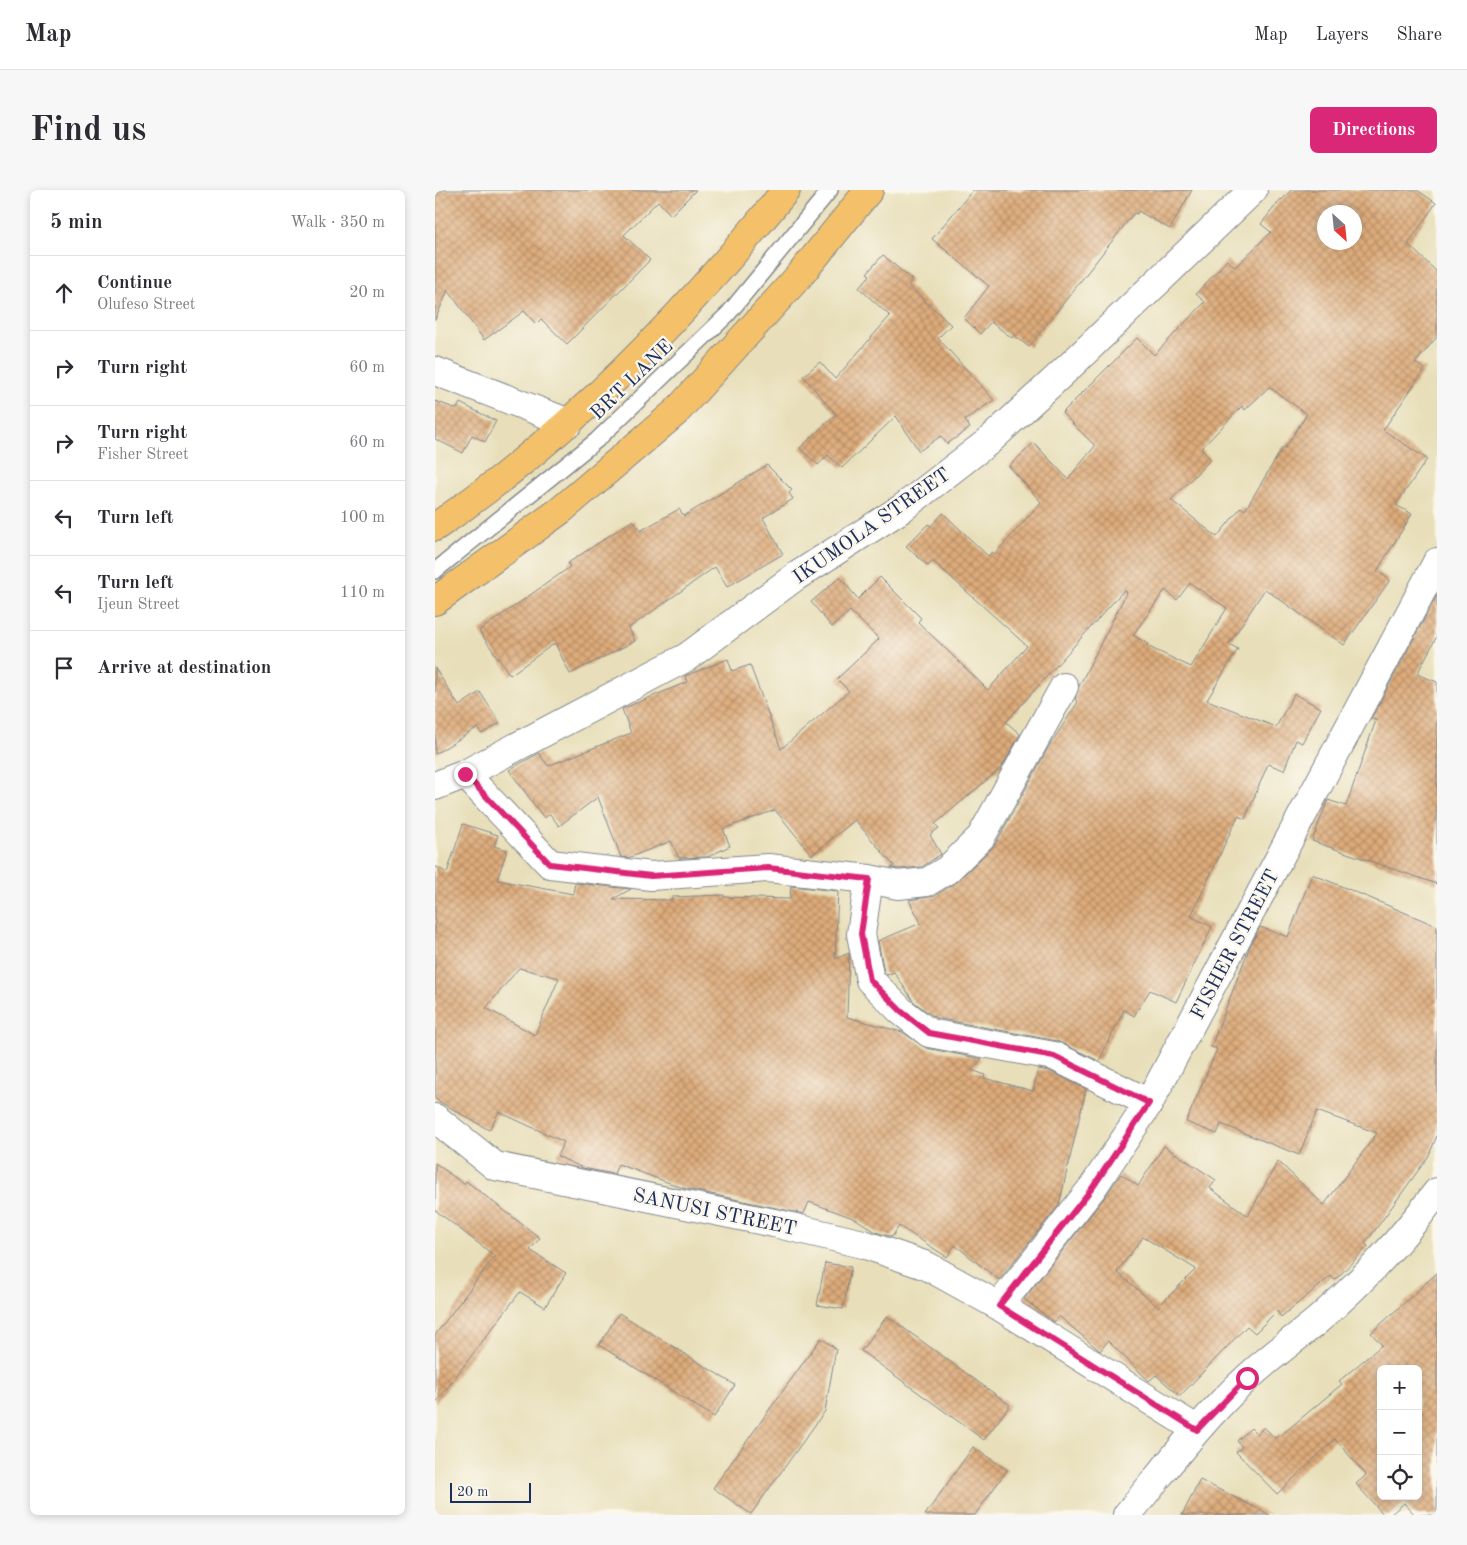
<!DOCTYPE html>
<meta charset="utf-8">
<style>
:root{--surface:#fff;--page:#f7f7f7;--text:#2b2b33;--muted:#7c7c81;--line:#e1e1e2;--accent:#db2777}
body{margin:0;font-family:"Old Standard TT",serif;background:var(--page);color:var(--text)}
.controls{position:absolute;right:15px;bottom:15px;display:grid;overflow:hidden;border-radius:8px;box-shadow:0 2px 8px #0003}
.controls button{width:45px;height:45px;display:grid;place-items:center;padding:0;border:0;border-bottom:1px solid var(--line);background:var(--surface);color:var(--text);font:25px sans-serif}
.compass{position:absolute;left:882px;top:15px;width:45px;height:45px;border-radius:50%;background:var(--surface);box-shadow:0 2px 8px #0003;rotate:153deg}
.scale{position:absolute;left:15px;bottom:12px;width:81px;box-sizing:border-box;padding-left:5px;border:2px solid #1b2f5e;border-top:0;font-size:14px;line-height:18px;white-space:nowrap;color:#1b2f5e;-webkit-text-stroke:4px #fbf7ec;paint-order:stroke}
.stop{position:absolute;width:15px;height:15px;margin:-11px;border:4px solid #db2777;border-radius:50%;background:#fff}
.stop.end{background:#db2777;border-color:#fff;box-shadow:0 1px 5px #0008}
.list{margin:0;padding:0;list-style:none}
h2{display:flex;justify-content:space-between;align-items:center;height:65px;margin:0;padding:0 20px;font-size:21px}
h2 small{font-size:16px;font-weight:400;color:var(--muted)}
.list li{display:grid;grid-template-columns:32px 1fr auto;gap:15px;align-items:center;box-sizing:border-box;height:75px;padding:0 20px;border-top:1px solid var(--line)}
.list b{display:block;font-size:19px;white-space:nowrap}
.list p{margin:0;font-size:16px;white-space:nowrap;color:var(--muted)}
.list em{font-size:16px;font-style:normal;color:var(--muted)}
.icon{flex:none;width:28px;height:28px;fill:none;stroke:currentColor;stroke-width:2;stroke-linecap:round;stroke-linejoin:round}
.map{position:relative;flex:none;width:1002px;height:1325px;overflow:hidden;border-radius:8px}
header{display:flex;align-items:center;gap:30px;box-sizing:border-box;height:70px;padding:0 25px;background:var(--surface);border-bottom:1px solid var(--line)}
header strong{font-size:24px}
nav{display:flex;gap:28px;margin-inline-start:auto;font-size:18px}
.intro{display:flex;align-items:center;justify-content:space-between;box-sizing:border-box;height:120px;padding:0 30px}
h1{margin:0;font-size:35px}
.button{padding:12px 22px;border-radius:8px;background:var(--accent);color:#fff;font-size:18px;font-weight:700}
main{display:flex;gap:30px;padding:0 30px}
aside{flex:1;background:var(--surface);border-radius:8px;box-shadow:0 2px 8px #0003}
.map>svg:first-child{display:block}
.building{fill:url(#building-cross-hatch);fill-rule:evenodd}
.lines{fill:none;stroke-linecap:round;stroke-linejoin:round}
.service-casing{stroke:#82878c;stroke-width:18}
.minor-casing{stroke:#82878c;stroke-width:30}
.tertiary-casing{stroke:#82878c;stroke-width:30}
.trunk-casing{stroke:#82878c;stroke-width:30}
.service{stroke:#fff;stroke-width:15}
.minor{stroke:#fff;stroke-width:28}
.tertiary{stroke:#fff;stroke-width:28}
.trunk{stroke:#f4c16a;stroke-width:28}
.route{stroke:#db2777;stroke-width:6}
.labels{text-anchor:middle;stroke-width:4.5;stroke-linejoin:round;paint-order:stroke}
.street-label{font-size:20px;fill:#1b2f5e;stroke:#fbf7ec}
</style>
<header>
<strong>Map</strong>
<nav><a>Map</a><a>Layers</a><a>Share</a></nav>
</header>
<div class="intro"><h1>Find us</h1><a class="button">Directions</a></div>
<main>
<aside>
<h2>5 min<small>Walk · 350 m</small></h2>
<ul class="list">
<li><svg class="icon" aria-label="ahead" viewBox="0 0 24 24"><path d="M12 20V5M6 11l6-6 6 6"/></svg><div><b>Continue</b><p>Olufeso Street</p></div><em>20 m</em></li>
<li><svg class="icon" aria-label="right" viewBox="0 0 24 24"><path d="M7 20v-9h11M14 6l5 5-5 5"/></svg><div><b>Turn right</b></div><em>60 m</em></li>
<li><svg class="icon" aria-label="right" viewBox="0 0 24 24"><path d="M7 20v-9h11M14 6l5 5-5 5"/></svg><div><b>Turn right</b><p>Fisher Street</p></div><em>60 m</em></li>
<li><svg class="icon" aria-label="left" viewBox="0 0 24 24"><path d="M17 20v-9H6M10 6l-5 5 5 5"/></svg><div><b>Turn left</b></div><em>100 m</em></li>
<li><svg class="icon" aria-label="left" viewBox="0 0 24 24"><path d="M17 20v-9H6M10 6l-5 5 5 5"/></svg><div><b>Turn left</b><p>Ijeun Street</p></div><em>110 m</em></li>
<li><svg class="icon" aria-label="arrive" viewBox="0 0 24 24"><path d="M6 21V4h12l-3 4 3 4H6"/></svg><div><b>Arrive at destination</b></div></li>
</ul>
</aside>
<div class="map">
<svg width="1002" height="1325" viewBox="0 0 1002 1325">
<defs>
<pattern id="building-cross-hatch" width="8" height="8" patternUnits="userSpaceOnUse" patternTransform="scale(1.25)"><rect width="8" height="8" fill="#deac7a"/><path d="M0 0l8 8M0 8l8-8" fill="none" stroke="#b38c67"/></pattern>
</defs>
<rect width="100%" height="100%" fill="#fbf7ec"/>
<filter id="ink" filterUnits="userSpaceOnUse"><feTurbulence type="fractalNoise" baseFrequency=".02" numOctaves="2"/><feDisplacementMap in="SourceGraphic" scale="10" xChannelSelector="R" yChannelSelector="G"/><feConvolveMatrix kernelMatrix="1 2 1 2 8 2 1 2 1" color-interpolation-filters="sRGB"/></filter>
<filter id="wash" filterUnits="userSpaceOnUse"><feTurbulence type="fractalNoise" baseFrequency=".0096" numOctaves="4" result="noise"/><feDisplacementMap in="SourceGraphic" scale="20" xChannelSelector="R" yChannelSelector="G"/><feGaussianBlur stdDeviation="1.12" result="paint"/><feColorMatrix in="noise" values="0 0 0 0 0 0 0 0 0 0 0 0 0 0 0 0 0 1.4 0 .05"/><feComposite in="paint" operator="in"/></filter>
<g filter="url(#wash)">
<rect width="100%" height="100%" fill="#e8dfba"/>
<g id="blocks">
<g class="building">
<path d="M8 0H261L236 25 223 11 189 45 215 70 132 154 106 129 101 134 89 121 49 150 13 100 0 130V6Z"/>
<path d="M538 0H757L735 39 703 21 702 24 699 23 594 157 579 145 577 148 556 132 545 144 529 128 554 96 497 49Z"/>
<path d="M856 0H982L1001 13 973 54 1002 82V147L980 173 990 179 948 240 992 269 961 315 977 324 942 381 955 390 909 455 830 399 794 454 803 459 772 510 841 537 859 504 886 518 867 553 861 550 849 580 833 574 810 629 803 626 756 726 777 737 741 812 715 800 699 826 689 820 664 871 622 851 501 828 479 812 459 782 452 785 449 782 443 751 486 733 474 710 500 706 520 693 560 655 613 558 643 512 640 509 644 496 692 402 689 400 571 532 585 544 567 577 500 634 504 638 495 645 506 664 487 677 464 679 456 678 459 676 420 630 377 665 340 620 288 639 295 656 272 667 244 668 236 651 193 668 186 667 163 607 124 636 115 624 109 628 74 580 104 563 113 576 196 543 187 519 252 492 250 486 293 469 297 481 315 475 346 559 414 501 402 489 444 449 415 421 397 437 376 412 405 387 423 409 445 387 486 428 483 432 553 500 592 456 498 371 493 376 471 356 493 334 496 336 508 323 553 366 557 362 560 364 606 312 574 276 599 253 633 289 660 256 627 223 702 148 719 165 770 112 761 104 792 70 800 77 836 42 826 34 846 9 847 10ZM890 22H920V52H890ZM834 197 872 224 850 258 848 257 810 320 806 317 782 347 736 310 776 269 766 259 807 216 810 220ZM755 393 792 418 756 477 712 456 713 454 698 445 730 400 742 410Z"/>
<path d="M448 65 477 90 473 95 516 135 503 148 559 210 530 230 535 238 512 254 506 246 484 261 461 226 407 278 393 265 383 275 365 258 401 224 368 186 385 172 400 189 455 126 424 98 435 85 432 83Z"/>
<path d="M0 211 22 219 25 213 61 231 50 252 37 245 28 263 0 249Z"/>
<path d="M332 275 357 300 354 303 358 309 328 328 348 364 292 397 280 377 194 438 200 451 135 484 120 453 75 485 44 441 135 377 133 373 198 330 205 341 244 319 249 326Z"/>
<path d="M1002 405V446L982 484 1002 492V694L877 651 893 610 911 616 941 530 936 529Z"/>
<path d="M0 478 24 516 45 502 65 533 47 544 42 538 0 564Z"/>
<path d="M28 634 63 645 59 656 72 660 62 690 138 704 140 693 196 699 178 709 237 710V707L289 705V707L355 709 356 696 403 701 400 769 414 763 412 827 467 842 491 858 547 869 537 880 550 885 549 888 598 901 603 879 614 881 651 899 624 1015 564 1090 520 1055 512 1067 464 1036 457 1047 441 1042 421 1029 374 1012 369 1024 248 998 183 974 179 984 148 978 122 966 129 952 64 922 54 940 0 909V676L12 683ZM84 778 124 788 100 845 51 818Z"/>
<path d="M877 684 1002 736V946L993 967 930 1054 933 1056 900 1090 896 1086 846 1127 842 1121 820 1143 812 1136 745 1206 721 1185 714 1191 673 1151 665 1161 624 1126 619 1132 589 1109 670 1007 686 984 703 996 729 956 781 990 775 998 813 1026 843 971 889 1015 942 943 882 921 864 965 786 934 782 944 751 932 782 859 776 857 815 756 825 737 853 747ZM708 1047 761 1079 723 1117 682 1082Z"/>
<path d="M0 973 29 994 31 991 105 1048 95 1060 131 1083 110 1117 85 1102 0 1214V1145L60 1066 0 1020Z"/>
<path d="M390 1073 416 1077 408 1119 382 1115Z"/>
<path d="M1002 1083V1325H980L969 1313 955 1325H949L921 1294 931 1285 900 1249 842 1304 801 1262 807 1257 802 1251 816 1238 822 1244 829 1237 840 1248 844 1245 845 1246 907 1194 904 1191 947 1155 936 1143ZM946 1179H983V1306H946Z"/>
<path d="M184 1123 300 1195 279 1227 164 1155Z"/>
<path d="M452 1126 575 1215 549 1250 426 1161Z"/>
<path d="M386 1148 401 1159 390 1221 316 1324 278 1298Z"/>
<path d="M538 1257 572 1280 540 1325H490Z"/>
<path d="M765 1290 835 1325H747Z"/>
</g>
</g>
</g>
<g filter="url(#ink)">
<use href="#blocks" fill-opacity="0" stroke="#82878c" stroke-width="1"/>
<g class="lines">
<g class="service-casing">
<path id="service" d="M0 381 162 250 293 124 395 0"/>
</g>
<g class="minor-casing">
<g id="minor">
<path d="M0 181 134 233"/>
<path d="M30 584 115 674 216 686 333 678 434 689 463 695 492 692 512 680 546 647 629 497"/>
<path d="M434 689 426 744 435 790 466 821 494 843 619 866 714 913"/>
<path d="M0 928 60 976 339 1033 428 1054 492 1076 564 1116 761 1239"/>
<path d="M564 1116 658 997 714 913 1002 372"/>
<path d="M692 1325C731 1278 767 1229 812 1188 835 1167 860 1149 883 1130 927 1092 967 1049 1002 1002"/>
</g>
</g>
<g class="tertiary-casing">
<path id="tertiary" d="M0 596 30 584 252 467 360 387 466 319 554 251 637 174 818 0"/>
</g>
<g class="trunk-casing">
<g id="trunk">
<path d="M0 337C135 245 249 126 351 0"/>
<path d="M0 411 126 320 241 222 365 85 434 0"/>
</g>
</g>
<use href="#service" class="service"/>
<use href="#minor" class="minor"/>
<use href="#tertiary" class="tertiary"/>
<use href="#trunk" class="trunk"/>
</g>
</g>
<g class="lines" filter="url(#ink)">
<path class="route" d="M30 584 115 674 216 686 333 678 434 689 426 744 435 790 466 821 494 843 619 866 714 913 658 997 564 1116 762 1240 812 1188"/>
</g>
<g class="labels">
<g class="street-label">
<text transform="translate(196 189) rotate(-44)" y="7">BRT LANE</text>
<text transform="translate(436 335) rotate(-35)" y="7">IKUMOLA STREET</text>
<text transform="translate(799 754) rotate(-62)" y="7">FISHER STREET</text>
<text transform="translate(280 1021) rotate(12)" y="7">SANUSI STREET</text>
</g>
</g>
</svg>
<div class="controls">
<button>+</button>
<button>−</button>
<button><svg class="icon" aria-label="locate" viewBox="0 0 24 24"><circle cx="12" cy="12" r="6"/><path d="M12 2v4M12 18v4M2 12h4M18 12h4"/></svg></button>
</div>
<svg class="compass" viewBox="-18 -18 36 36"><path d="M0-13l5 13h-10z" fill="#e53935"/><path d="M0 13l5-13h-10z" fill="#7c7c81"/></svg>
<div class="scale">20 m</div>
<div class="stop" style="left:812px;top:1188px"></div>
<div class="stop end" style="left:30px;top:584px"></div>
</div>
</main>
